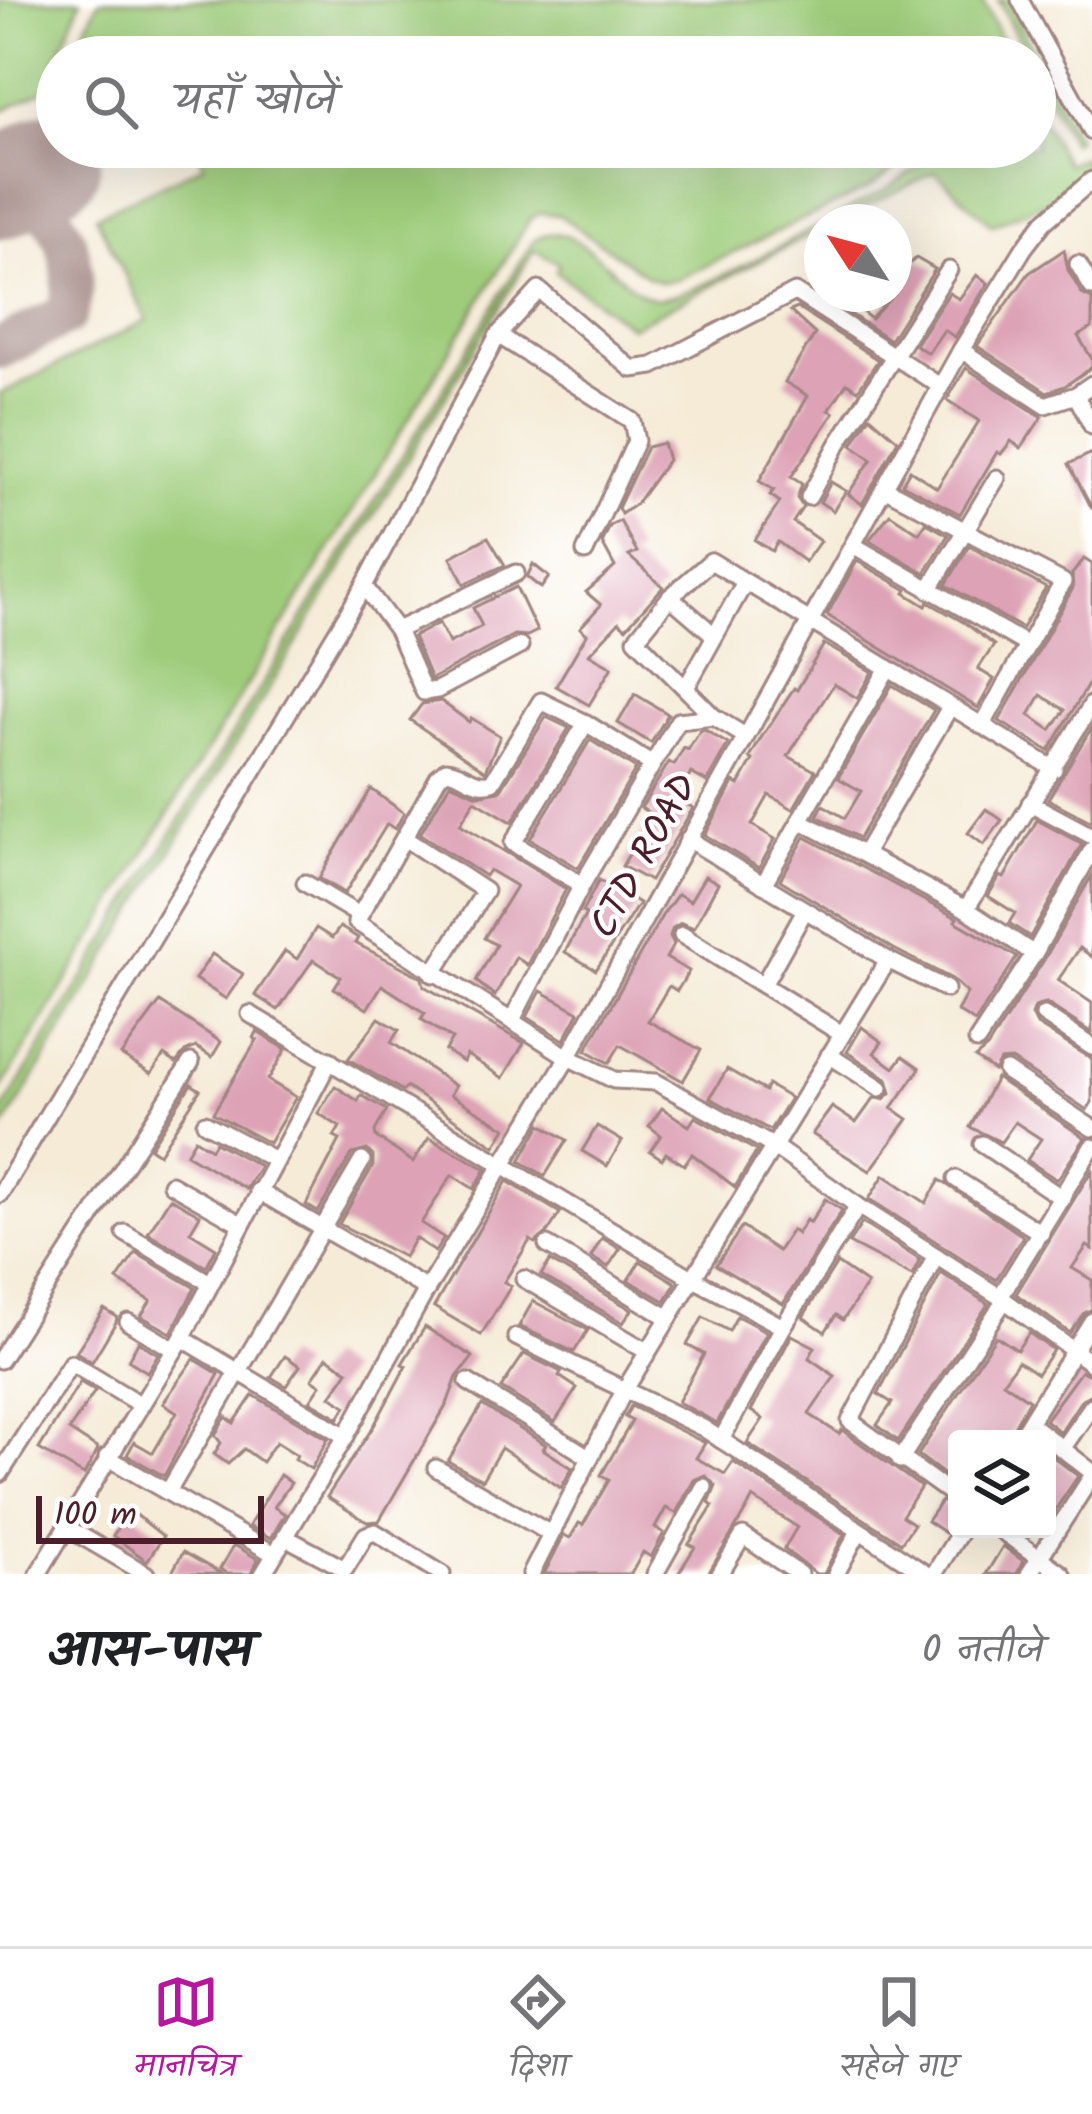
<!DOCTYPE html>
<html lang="hi">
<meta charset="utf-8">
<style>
:root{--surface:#fff;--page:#f2f2f2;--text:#202124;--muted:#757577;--line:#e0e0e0;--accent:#b5179e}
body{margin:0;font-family:Kalam,"Playpen Sans Deva",sans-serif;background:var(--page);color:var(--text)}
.controls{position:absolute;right:36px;bottom:36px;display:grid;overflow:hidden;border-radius:12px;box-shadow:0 12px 48px #0002}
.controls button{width:108px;height:108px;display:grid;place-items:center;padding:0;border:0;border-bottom:3px solid var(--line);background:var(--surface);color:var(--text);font:60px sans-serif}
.compass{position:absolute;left:804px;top:204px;width:108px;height:108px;border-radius:50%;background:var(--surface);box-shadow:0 12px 48px #0002;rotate:306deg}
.scale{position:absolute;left:36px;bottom:30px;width:228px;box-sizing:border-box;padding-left:12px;border:6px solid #4a1f2b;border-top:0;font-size:33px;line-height:42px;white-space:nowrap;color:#4a1f2b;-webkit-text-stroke:9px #fff;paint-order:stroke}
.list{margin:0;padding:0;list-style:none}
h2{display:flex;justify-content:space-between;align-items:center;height:156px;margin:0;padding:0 48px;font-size:51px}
h2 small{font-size:39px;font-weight:400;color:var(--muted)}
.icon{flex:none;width:66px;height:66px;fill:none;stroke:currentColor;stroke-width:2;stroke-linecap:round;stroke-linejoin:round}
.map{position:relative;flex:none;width:1092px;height:1574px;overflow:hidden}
.search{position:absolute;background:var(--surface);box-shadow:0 12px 48px #0002;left:36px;right:36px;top:36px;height:132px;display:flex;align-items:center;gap:30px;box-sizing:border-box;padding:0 42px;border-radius:66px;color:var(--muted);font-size:45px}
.sheet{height:372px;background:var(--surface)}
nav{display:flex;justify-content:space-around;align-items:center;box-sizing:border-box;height:168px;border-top:3px solid var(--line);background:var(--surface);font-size:33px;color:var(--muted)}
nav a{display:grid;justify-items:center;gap:6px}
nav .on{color:var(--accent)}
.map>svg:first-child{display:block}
.green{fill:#9ecc7a;stroke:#747652;stroke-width:3}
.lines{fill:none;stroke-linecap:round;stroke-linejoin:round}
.taxiway{stroke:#a08581;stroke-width:42}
.runway{stroke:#a08581;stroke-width:102}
.building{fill:#dda2b6;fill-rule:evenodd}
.minor-casing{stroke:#a08581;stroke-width:21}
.minor{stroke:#fff;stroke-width:15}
.labels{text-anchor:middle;stroke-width:9;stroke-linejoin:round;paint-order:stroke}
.street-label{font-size:39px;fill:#4a1f2b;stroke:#fff}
</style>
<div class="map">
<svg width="1092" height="1574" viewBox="0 0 1092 1574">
<rect width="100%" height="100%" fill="#fff"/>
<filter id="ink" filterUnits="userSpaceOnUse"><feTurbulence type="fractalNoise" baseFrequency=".00833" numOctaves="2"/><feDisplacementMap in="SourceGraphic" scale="24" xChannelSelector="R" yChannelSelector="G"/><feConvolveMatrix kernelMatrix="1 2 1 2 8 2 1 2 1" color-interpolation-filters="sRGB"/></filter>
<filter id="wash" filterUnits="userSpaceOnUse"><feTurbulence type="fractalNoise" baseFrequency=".004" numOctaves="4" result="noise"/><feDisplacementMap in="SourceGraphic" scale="48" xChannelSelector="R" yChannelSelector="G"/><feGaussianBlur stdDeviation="2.7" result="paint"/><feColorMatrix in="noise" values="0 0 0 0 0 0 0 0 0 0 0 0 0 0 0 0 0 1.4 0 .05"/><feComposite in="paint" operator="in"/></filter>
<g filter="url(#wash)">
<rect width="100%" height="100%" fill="#f5ebd7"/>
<g class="green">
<path d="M0 0H81L44 90 0 112Z"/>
<path d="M99 0H982L1010 57H150L143 44 115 57H72Z"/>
<path d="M998 0H1008L1077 139 1071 142 1035 73V57H1027Z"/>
<path d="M1035 107 1066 164 1086 156 1078 189 992 225 935 172 836 222H825L889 188 945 147H1035Z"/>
<path d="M196 147H926L869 188 678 279 662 282 650 278 559 215 540 213 530 219 0 1091V394L147 320 96 216 204 165Z"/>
<path d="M822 224V229L631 327 556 272 559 264 534 250 0 1134V1115L534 240C577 212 615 287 652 298 677 306 793 238 822 224Z"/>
</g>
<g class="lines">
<path class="taxiway" d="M0 178C55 198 87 260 66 315L0 348"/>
<path class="runway" d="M0 188 50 163"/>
</g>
<g id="blocks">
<g class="building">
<path d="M1064 250 1068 270 1082 294 1092 299V328L1078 336 1092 359V367L1065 386 1047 392 977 346 1029 273Z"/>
<path d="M916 258 935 269 890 340 838 306 845 298 871 319 894 294V279Z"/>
<path d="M977 275 988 283 955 337 944 330 928 353 915 345 949 293 959 299Z"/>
<path d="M798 308 878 360 858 390 847 383 829 410 834 413 791 477 802 484 797 498 803 507 793 522 820 541 805 562 778 542 772 551 755 540 780 502 770 495 774 490 759 481 808 396 785 382 815 334 790 311Z"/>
<path d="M966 368 1042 417 1021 448 1011 441 1001 454 997 452 960 514 902 484 910 470 937 488 979 421 947 400Z"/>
<path d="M870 416 898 440 862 504 848 494 872 459 852 445Z"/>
<path d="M663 443 668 460 636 504 621 514 618 508 647 447Z"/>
<path d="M1092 453V509L1069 464Z"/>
<path d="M831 482 846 491 833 511 820 502Z"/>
<path d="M890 514 919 533 926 523 948 535 925 573 869 540Z"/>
<path d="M620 521 637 552 629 556 663 587 626 628 619 622 589 654 612 667 589 705 556 686 587 634 580 628 601 605 586 592 615 567 602 543 610 526Z"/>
<path d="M488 537 505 565 464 584 451 557Z"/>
<path d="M969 546 1046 588 1022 628 946 585Z"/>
<path d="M1084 559 1092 564V678L1049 751 999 721 1073 588 1072 574ZM1041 695 1065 710 1051 730 1029 715Z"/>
<path d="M857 561 907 590 905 593 926 606 928 602 965 623 994 645 978 669 994 679 978 708 827 615Z"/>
<path d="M533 564 549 577 541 588 527 577Z"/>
<path d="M516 587 537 631 527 636 514 635 431 679 413 637 439 623 449 643 482 626 473 608Z"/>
<path d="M824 644 872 672 857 698 834 684 788 756 815 771 793 809 769 795 752 825 775 839 759 868 705 835 734 782 739 785 753 760 750 758 761 738 794 688 797 690Z"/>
<path d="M892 685 934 710 859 838 817 816 823 805 845 818 861 791 838 778Z"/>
<path d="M635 694 668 714 651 743 618 723Z"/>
<path d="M441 701 469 722 471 718 500 736 485 771 410 720 422 704Z"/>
<path d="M546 717 569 728 512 822 475 800 460 824 566 889 527 965 516 957 495 996 476 981 496 945 484 938 516 886 489 870 485 876 420 834 450 783 478 795 500 791Z"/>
<path d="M1092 727V822L1048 799Z"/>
<path d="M705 730 728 744 707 782 691 773 677 798 693 808 650 881 622 866 653 815 641 808 669 762 674 765 684 748 688 750 700 731Z"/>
<path d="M590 740 636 769 578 868 530 839Z"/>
<path d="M371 789 404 813 395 829 387 824 345 893 319 878Z"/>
<path d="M986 809 1002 820 984 845 968 833Z"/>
<path d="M1037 820 1082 844 1030 937 1009 923 1015 913 988 896 1000 876 1004 878Z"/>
<path d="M805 837 957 918 955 921 1017 957 975 1022 957 1011 967 993 952 979 894 949 780 880Z"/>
<path d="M1092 875V957L1080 948 1058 980 1092 1003V1033L1046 1003 1035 1007 1032 1015 1037 1025 1092 1059V1102L1087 1110 1012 1060 1000 1061 994 1071 975 1058 987 1048 1044 960Z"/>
<path d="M705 876 718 883 694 928 681 923 673 928 670 936 674 944 666 958 689 971 677 991 669 986 648 1021 701 1050 683 1081 620 1045 609 1063 586 1050 663 914 678 894 690 901Z"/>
<path d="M599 880 639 903 596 970 565 952 586 914 582 912Z"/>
<path d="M340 927 358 938 355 943 408 970 422 978 424 986 524 1043 503 1078 467 1055 463 1062 445 1050 452 1039 421 1019 425 1013 382 985 367 1009 334 988 341 977 317 962 313 960 278 1010 255 995 285 951 297 959 316 928 332 938Z"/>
<path d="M212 954 243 974 226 999 195 979Z"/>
<path d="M541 991 579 1012 564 1040 527 1017Z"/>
<path d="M160 1002 221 1042 212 1057 196 1047 185 1052 176 1063 164 1055 151 1074 121 1055Z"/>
<path d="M379 1018 399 1030 391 1042 455 1086 450 1095 506 1128 495 1146 406 1087 403 1091 348 1059Z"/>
<path d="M862 1027 882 1042 874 1053 894 1068 903 1056 920 1068 892 1108 908 1119 870 1171 812 1134 832 1107 856 1123 874 1098 884 1099 891 1093 887 1079 847 1052Z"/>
<path d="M257 1032 286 1049 268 1080 296 1097 269 1143 213 1113 257 1040 254 1038Z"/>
<path d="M727 1069 765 1091 768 1085 790 1098 770 1130 710 1098Z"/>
<path d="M996 1078 1085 1138 1057 1180 1027 1160 1041 1139 1015 1122 1001 1142 970 1127Z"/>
<path d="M191 1084 200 1090 159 1154 150 1148Z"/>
<path d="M335 1086 358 1101 361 1095 387 1110 375 1131 376 1137 413 1162 429 1138 486 1169 474 1189 452 1175 421 1223 444 1238 435 1252 415 1238 404 1257 339 1224 373 1166V1156L367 1150 352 1154 318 1212 306 1205 340 1140 334 1137 340 1127 318 1113Z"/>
<path d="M662 1108 689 1126 695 1117 757 1151 735 1187 692 1154 684 1165 666 1153 662 1159 650 1151 661 1135 649 1126Z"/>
<path d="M541 1124 567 1140 545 1176 520 1161Z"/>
<path d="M597 1126 622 1141 607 1166 582 1151Z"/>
<path d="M195 1139 211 1149 215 1142 260 1166 246 1189 186 1154Z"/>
<path d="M1092 1170V1249L1087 1246 1072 1268 1092 1280V1309L1083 1314 1070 1333 1016 1294Z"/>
<path d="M884 1175 926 1203 940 1180 1023 1236 996 1280 869 1199Z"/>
<path d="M507 1181 560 1213 547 1233 535 1243 530 1240 504 1282 511 1286 481 1335 434 1307Z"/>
<path d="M170 1198 200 1215 190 1232 216 1248 206 1267 148 1233Z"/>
<path d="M825 1199 842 1210 783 1304 716 1265 742 1227 778 1251 792 1230 797 1234 806 1220 810 1223Z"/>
<path d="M862 1223 920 1260 912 1276 849 1243Z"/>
<path d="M602 1238 620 1249 608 1267 591 1257Z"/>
<path d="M136 1253 195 1288 171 1333 141 1316 151 1301 117 1280Z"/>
<path d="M550 1261 632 1310 623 1323 541 1275Z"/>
<path d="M640 1261 676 1283 665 1301 628 1280Z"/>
<path d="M837 1263 867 1284 843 1320 836 1315 825 1332 803 1317Z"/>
<path d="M941 1273 988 1304 898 1441 877 1425 892 1403 878 1394Z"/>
<path d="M533 1301 588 1330 574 1352 519 1326Z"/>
<path d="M104 1309 117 1317 116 1322 92 1362 76 1352Z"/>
<path d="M737 1316 767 1332 717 1423 678 1402 704 1354 687 1345 703 1317 729 1331Z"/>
<path d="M425 1327 473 1357 457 1377 447 1404 379 1521 367 1522 327 1497 375 1424 406 1366 402 1364Z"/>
<path d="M1029 1333 1053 1350 1037 1374 1018 1361 1003 1382 1029 1400 1007 1439H957V1460L946 1476 918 1455 996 1336 1017 1350Z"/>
<path d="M792 1335 815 1347 809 1358 835 1376 809 1414 839 1434 842 1430 921 1487 902 1516 914 1524 901 1543 747 1443 763 1419 751 1411Z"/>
<path d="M138 1342 158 1354 147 1372 128 1360Z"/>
<path d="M524 1354 561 1372 559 1376 577 1388 555 1422 501 1388Z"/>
<path d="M285 1356 300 1366 286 1386 271 1377Z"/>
<path d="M327 1357 348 1371 331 1396 346 1406 339 1418 310 1401 321 1385 312 1379Z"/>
<path d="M194 1359 219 1374 164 1476 127 1455 134 1442 153 1453 177 1412 163 1403Z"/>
<path d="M1081 1371 1092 1376V1394L1082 1399 1060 1432 1045 1420Z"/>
<path d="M80 1382 95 1391 69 1430 98 1449 84 1475 39 1449Z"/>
<path d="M253 1395 328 1439 311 1469 295 1459 297 1455 276 1442 262 1462 244 1449 228 1464 214 1454 221 1443 215 1435 226 1417 234 1423Z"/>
<path d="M482 1405 546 1445 543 1449 572 1468 561 1488 501 1448 482 1480 448 1461Z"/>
<path d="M631 1406 705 1443 696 1458 725 1474 733 1462 844 1534 824 1574H816L784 1549 797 1527 753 1498 708 1574H678L695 1547 689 1544 713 1506 709 1503 716 1486 705 1475 694 1480 676 1513 666 1508 655 1528 664 1533 651 1557 643 1552 631 1574H544L564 1535 570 1538 579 1523 583 1525 609 1480 601 1475 632 1421 625 1417Z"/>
<path d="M1047 1452 1078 1476 1047 1522Z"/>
<path d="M280 1475 291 1483 274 1507 285 1514 271 1538 249 1526Z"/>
<path d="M941 1501 957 1511V1518L945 1533 927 1521Z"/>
<path d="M130 1510 163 1536 147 1561 113 1536Z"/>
<path d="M234 1545 258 1559 251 1574H228L220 1569Z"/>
<path d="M1003 1546 1023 1561 1017 1574H986Z"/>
<path d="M183 1552 222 1574H171Z"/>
</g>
</g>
</g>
<g filter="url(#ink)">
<use href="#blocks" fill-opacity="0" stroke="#a08581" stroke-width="3"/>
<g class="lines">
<g class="minor-casing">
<g id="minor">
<path d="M1020 0 1092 132"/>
<path d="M1078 264 1092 287"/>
<path d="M498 335 632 421 636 441 585 552"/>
<path d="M961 350 1045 405 1076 395 1092 384"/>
<path d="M1076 395 1092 426"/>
<path d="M884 488 1063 582 982 726"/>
<path d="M809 497 837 446 949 270"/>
<path d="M853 545 1027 645"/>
<path d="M364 586 397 630 424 692 437 690 520 646"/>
<path d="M929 590 997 478"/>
<path d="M670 597 714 635"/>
<path d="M397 630 516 573"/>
<path d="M687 686 745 582"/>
<path d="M745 736 714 717 636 639 670 597 711 561 1054 769"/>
<path d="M651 764 586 723 541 701 492 782C474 788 463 771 446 770L439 776 356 922 568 1057 614 1080 656 1082 773 1146 858 1206 1000 1297 1092 1364"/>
<path d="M1030 803 1092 836"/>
<path d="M803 822 966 909 1034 954"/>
<path d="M404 838 485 891 433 974"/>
<path d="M688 839 888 960 946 989"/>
<path d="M864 854 950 707"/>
<path d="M305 883 359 915"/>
<path d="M582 885 513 843 586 723"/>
<path d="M763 885 888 668"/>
<path d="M966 909 1092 704"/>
<path d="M682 935 842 1034"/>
<path d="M763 985 805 910"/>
<path d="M250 1014 692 1278 783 1327"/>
<path d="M1044 1015 1092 1047"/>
<path d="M512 1020 582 885 678 721 714 717"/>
<path d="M977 1041 1034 954 1092 850"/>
<path d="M829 1055 880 1088"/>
<path d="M1006 1071 1092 1128"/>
<path d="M205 1123 275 1160"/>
<path d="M982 1144 1062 1198"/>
<path d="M956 1179 1041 1233"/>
<path d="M171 1184 241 1224"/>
<path d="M258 1191 427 1289"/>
<path d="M0 1194 364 586 498 335 539 290 632 369 653 366 795 292 940 386"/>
<path d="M125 1233 210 1283"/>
<path d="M547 1245 669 1318"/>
<path d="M936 1256 850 1421 957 1498"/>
<path d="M524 1279 648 1352"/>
<path d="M1000 1297 1092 1147"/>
<path d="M128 1322 175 1350"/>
<path d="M516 1337 703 1428 926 1574"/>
<path d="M182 1338 346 1436"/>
<path d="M0 1360 191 1062"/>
<path d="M468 1382 589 1457"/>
<path d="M1029 1423 1092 1472"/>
<path d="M1019 1439 1092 1321"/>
<path d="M721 1440 783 1327 858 1206"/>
<path d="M1062 1449 1092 1406"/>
<path d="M107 1457 274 1554"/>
<path d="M900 1460 1004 1301"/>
<path d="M436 1468 551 1534"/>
<path d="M0 1474 71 1363 141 1405"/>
<path d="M168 1492 362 1161"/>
<path d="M66 1527 146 1574"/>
<path d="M999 1529 1062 1574"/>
<path d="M285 1537 345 1569 366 1535 375 1532 442 1574"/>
<path d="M38 1574 182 1338 330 1060"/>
<path d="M263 1574 346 1436 427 1289 568 1057 961 350 1024 248 1044 222 1092 180"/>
<path d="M531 1574 624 1391 888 960"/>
<path d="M655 1574 704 1487"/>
<path d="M720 1574 743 1536 799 1574"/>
<path d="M836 1574 859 1531"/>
<path d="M934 1574 962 1529"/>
<path d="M1029 1574 1092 1476"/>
</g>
</g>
<use href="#minor" class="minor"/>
</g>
</g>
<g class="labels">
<g class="street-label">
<text transform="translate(642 855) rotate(-61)" y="14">CTD ROAD</text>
</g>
</g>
</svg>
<div class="controls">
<button><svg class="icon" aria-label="layers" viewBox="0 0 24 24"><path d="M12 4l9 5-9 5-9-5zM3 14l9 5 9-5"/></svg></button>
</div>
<svg class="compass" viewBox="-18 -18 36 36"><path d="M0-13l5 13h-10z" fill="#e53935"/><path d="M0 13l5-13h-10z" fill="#757577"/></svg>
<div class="scale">100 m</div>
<div class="search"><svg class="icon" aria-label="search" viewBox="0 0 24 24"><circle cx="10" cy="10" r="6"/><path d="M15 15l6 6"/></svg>यहाँ खोजें</div>
</div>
<section class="sheet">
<h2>आस-पास<small>0 नतीजे</small></h2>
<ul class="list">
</ul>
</section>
<nav>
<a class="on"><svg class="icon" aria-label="map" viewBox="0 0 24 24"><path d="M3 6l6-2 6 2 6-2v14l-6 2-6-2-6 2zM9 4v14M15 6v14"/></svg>मानचित्र</a>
<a><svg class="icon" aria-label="directions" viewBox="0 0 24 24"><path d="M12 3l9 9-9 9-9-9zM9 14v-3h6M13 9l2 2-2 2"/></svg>दिशा</a>
<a><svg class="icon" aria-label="saved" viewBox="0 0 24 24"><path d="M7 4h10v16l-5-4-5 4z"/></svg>सहेजे गए</a>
</nav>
